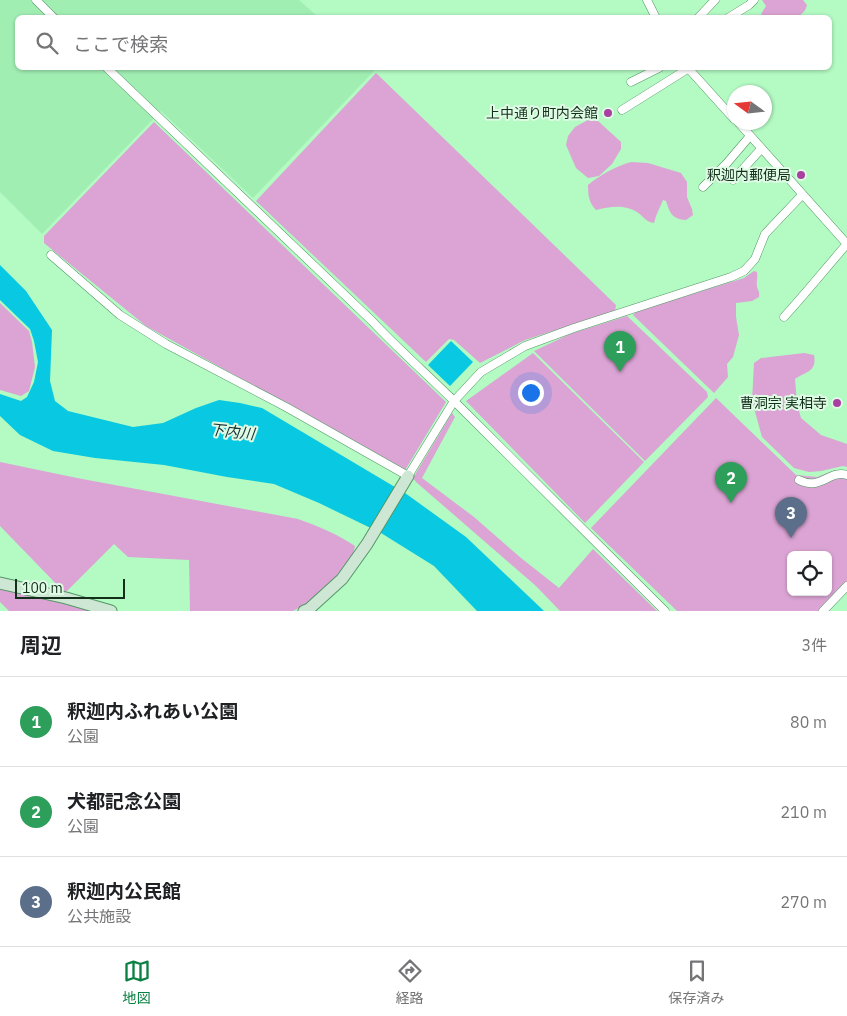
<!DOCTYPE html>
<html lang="ja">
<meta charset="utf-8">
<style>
:root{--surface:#fff;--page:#f2f2f2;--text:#202124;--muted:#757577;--line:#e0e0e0;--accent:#0b8043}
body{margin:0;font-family:"IBM Plex Sans","Noto Sans JP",sans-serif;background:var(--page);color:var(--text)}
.controls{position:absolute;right:15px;bottom:15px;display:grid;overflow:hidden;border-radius:8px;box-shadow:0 1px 4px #0004}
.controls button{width:45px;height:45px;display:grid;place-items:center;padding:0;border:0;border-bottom:1px solid var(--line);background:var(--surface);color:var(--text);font:25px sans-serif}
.compass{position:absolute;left:727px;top:85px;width:45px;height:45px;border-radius:50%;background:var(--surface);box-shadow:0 1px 4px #0004;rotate:285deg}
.scale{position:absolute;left:15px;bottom:12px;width:110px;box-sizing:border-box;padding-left:5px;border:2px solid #122f1a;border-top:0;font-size:14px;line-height:18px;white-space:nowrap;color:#122f1a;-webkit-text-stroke:4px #e0fbe5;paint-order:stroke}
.you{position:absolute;left:530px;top:392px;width:18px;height:18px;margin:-12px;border:4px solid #fff;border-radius:50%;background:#1a73e8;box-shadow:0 0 0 8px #1a73e833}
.badge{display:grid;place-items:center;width:32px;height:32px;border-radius:50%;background:var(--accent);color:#fff;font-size:16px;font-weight:700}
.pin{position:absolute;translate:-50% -41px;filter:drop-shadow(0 1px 2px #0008)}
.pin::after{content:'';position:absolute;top:26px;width:18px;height:15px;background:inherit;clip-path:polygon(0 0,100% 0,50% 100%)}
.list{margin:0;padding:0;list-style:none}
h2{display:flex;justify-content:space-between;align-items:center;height:65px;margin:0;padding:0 20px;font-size:21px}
h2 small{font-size:16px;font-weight:400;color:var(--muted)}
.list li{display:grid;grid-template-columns:32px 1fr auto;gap:15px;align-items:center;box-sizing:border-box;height:90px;padding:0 20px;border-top:1px solid var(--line)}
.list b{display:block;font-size:19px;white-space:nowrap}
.list p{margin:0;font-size:16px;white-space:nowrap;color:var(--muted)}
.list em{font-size:16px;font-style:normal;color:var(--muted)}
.icon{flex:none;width:28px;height:28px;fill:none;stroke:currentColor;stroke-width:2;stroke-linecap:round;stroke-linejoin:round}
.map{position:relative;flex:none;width:847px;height:611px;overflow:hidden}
.search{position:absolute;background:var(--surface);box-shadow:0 1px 4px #0004;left:15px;right:15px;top:15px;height:55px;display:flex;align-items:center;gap:12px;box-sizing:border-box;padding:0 18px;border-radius:8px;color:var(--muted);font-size:19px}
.sheet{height:335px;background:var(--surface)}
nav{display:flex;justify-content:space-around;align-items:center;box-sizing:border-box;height:70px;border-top:1px solid var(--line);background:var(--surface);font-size:14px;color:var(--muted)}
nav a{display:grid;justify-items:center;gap:2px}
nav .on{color:var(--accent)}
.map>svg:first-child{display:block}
.built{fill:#a1eeb3}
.green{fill:#dba4d4;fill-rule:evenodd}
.water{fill:#09c8e2}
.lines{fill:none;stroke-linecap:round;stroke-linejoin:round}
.street-casing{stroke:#539765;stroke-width:9}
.secondary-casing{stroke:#539765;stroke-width:13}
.street{stroke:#fff;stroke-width:8}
.secondary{stroke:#cee7d5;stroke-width:11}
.poi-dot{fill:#a93fa0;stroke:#e0fbe5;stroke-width:2}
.labels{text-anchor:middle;stroke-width:4;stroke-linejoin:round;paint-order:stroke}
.poi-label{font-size:14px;fill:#122f1a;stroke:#e0fbe5;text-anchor:end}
.water-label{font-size:15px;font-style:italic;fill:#1a3338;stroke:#e0fbe5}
</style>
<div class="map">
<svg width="847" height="611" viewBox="0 0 847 611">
<rect width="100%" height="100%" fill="#b3fac3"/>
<path class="built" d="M0 0H299L318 17 18 18V68H370L374 71 253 198 161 111 42 234 0 192Z"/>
<g class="green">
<path d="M762 0H803L807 5C803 23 779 18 765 17L761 14 766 6Z"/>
<path d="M376 73 616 305 615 311 525 340 480 363 454 340 449 339 426 362 256 201Z"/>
<path d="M588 120 598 121 621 142V149L612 164 599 176 588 178 576 168 566 145 568 136 575 127Z"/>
<path d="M154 122 446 402 404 472 276 398 146 326 44 243V236Z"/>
<path d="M631 162 648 163 681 173 687 182V197L692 209 693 215 686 220C672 219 670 213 666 201L663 200 656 216 654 223C646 222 643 216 637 212 624 204 609 207 596 210 589 203 588 195 588 185 600 175 616 166 631 162Z"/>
<path d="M754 271 757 272C758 277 756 282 757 287 758 291 760 292 759 297L752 301 736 303V317L739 335 733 357 727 364 728 377 714 393 633 315 637 311 744 278Z"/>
<path d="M0 303 29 331 32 342 35 367 29 391 21 396 0 390Z"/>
<path d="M627 316 707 392 708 397 645 461 534 351 570 334Z"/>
<path d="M533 353 644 462 585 523 466 401Z"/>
<path d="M804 353 814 355C817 372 806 371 795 379L797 404 801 418 821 435 847 444V467L843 466 821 471 809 472 794 468 762 437 752 401 754 363 761 358Z"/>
<path d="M716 398 796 475 817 477 835 470H847V583L820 611H677L591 528ZM791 555H828V592H791Z"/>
<path d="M452 413 455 417 422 478 474 517 521 558 559 588 593 549 657 611H560L536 586 416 482 413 478Z"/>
<path d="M0 462 77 478 298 519C318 526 337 534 355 546L353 555 335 580 308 603 293 611H190L189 560 128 557 114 544 65 593 0 526Z"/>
<path d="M0 589 36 596 90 611H9L0 602Z"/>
</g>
<g class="water">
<path d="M0 265 26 291 52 330 50 381 55 401 68 411 133 427 163 423 196 408 219 400 240 403 262 408 405 493 466 537 544 611H477L434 566 381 533 319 503 274 484 227 477 164 465 95 458 53 451 20 435 0 416V394L21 401 27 397 34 382 38 362 34 341 30 329 0 300Z"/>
<path d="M451 341 473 362 450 386 428 365Z"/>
</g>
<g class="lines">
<g class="street-casing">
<g id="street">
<path d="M36 0 54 18"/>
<path d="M647 0 656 18"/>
<path d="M698 18 715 0"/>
<path d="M728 18 749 5 754 0"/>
<path d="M107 68 372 321C399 350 428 375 456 403 526 472 595 542 665 611"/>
<path d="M688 68 734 119"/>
<path d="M631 82 659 68"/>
<path d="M622 110 689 68"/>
<path d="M738 122 847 244C826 268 806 293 784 317"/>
<path d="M733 180 761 149"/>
<path d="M703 187 727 163 750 136"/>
<path d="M51 255 120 315 166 344 286 407 408 476 454 401 481 372 525 346 574 328 731 277 744 271 755 259 765 234 802 195"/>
<path d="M799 480C803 482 810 484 815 483 826 481 835 471 847 475"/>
<path d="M823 611 847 586"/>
</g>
</g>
<g class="secondary-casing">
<g id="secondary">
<path d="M0 583 66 598 111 611"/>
<path d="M304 611 309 609 342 579 367 544 408 476"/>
</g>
</g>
<use href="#street" class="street"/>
<use href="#secondary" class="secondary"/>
</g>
<g class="poi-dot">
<circle cx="608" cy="113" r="5"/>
<circle cx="801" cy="175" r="5"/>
<circle cx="837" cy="403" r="5"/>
</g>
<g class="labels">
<g class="poi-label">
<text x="598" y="118">上中通り町内会館</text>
<text x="791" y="180">釈迦内郵便局</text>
<text x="827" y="408">曹洞宗 実相寺</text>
</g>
<g class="water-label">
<text transform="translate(232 432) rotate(6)" y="5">下内川</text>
</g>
</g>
</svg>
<div class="controls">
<button><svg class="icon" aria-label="locate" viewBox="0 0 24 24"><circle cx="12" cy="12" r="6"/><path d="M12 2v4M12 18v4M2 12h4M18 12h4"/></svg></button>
</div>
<svg class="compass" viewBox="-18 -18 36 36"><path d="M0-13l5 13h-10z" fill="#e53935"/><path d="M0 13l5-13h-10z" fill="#757577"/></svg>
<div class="scale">100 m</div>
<div class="you"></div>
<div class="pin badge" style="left:620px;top:372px;background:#2e9e5b">1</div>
<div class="pin badge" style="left:731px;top:503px;background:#2e9e5b">2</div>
<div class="pin badge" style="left:791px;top:538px;background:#5c6f8a">3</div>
<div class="search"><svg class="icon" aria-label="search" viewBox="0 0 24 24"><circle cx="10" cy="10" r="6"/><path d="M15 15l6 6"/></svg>ここで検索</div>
</div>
<section class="sheet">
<h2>周辺<small>3件</small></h2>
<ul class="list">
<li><span class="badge" style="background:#2e9e5b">1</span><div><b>釈迦内ふれあい公園</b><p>公園</p></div><em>80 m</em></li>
<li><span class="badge" style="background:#2e9e5b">2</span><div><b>犬都記念公園</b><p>公園</p></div><em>210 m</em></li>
<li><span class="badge" style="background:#5c6f8a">3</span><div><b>釈迦内公民館</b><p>公共施設</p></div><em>270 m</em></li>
</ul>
</section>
<nav>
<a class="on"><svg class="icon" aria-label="map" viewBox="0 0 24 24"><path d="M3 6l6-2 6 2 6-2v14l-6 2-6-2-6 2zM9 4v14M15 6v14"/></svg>地図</a>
<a><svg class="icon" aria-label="directions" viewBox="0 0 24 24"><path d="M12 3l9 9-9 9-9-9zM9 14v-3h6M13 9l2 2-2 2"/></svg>経路</a>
<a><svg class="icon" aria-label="saved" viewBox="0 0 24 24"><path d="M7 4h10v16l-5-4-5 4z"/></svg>保存済み</a>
</nav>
